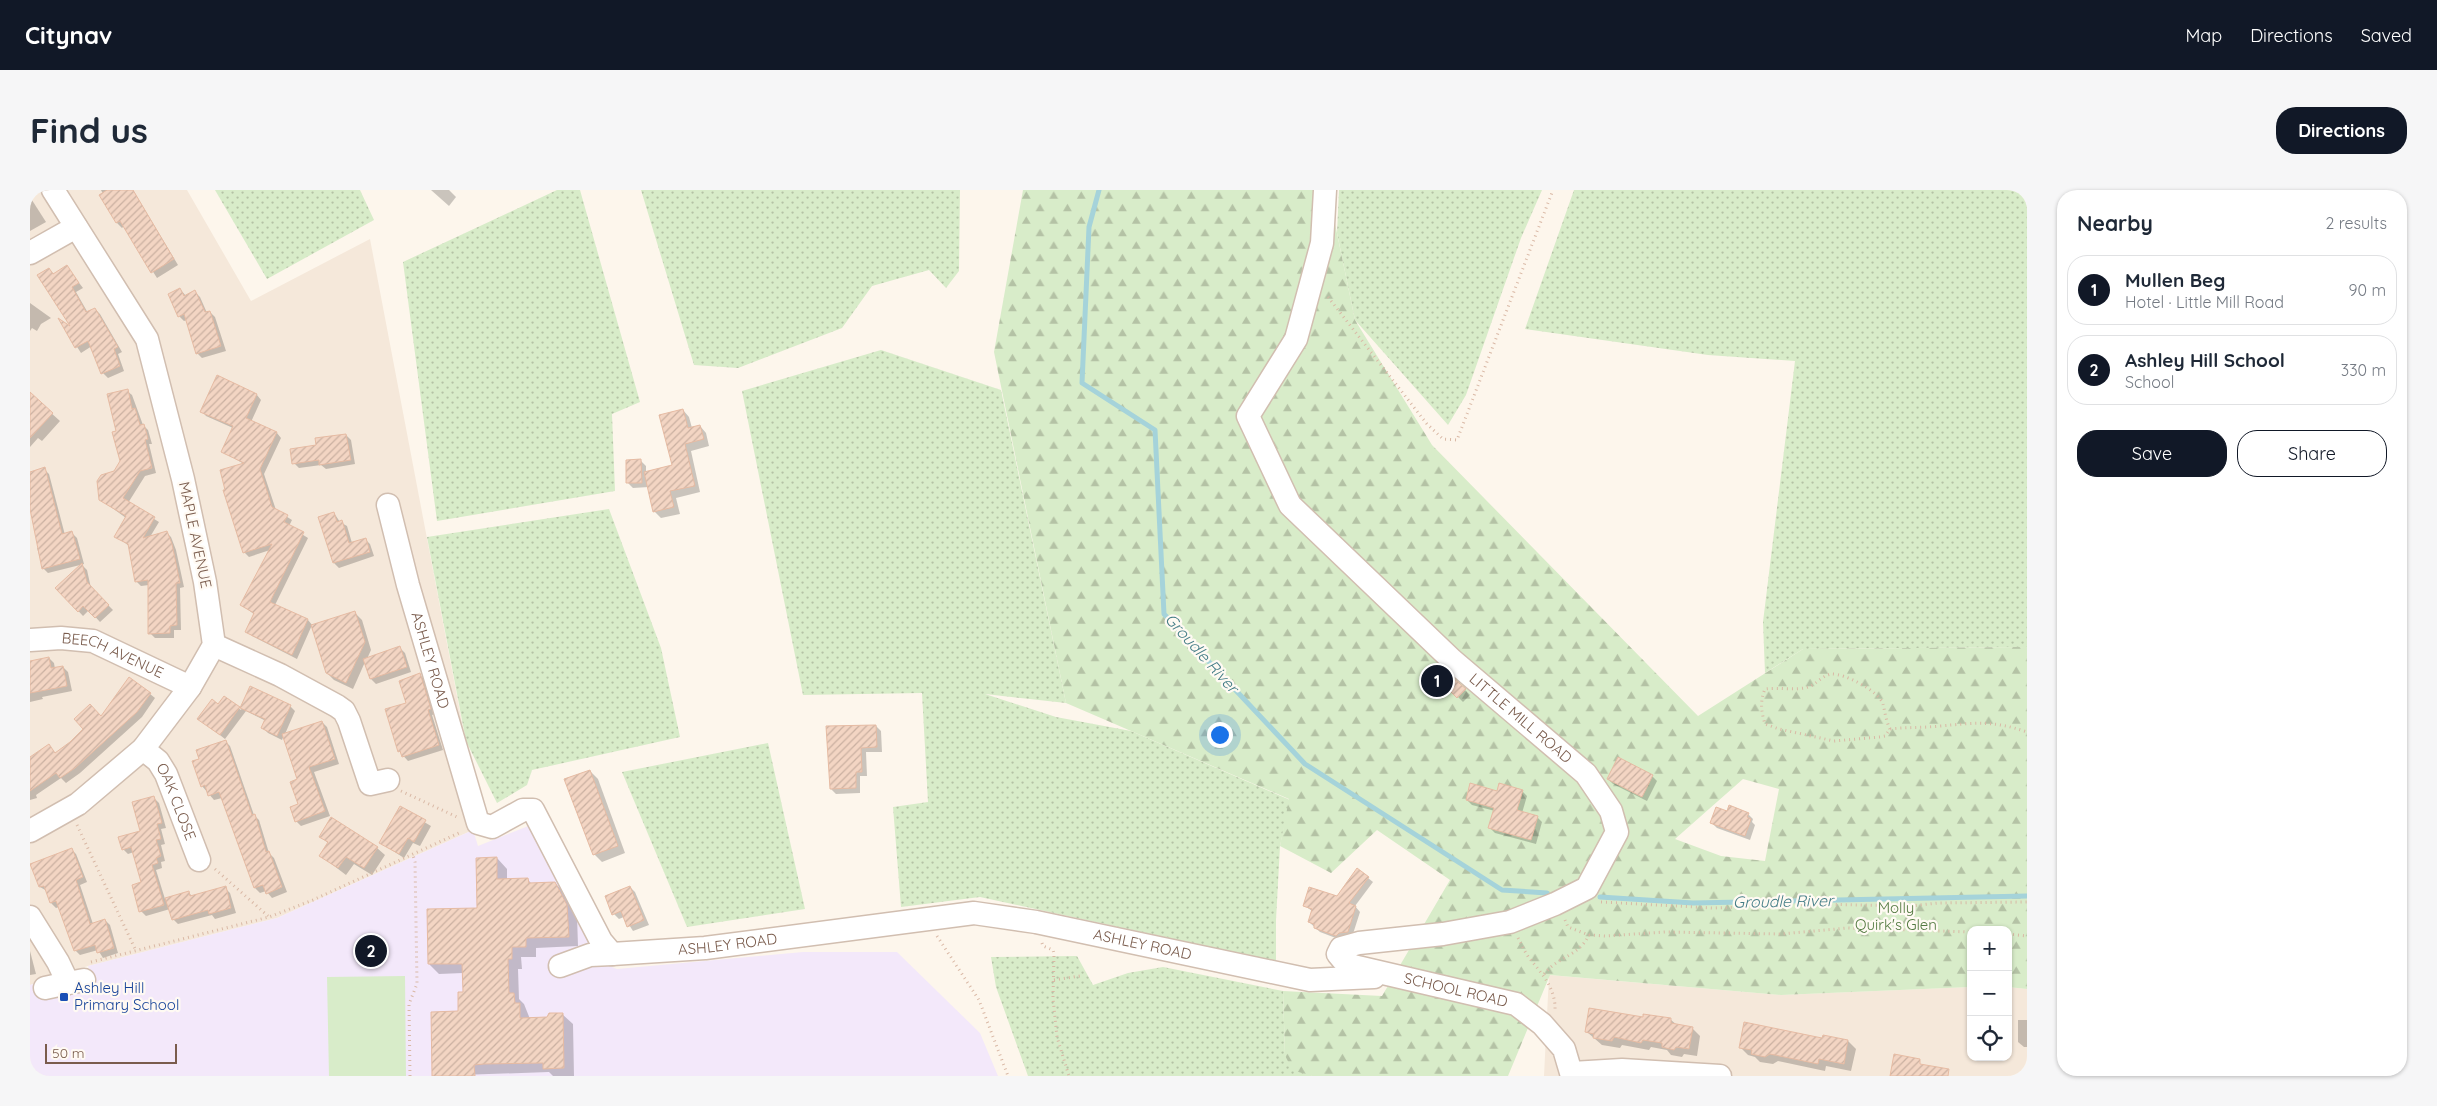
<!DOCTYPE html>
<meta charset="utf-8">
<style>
:root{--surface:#fff;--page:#f6f6f7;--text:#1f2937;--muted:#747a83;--line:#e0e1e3;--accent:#111827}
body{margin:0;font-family:Quicksand,sans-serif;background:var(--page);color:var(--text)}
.controls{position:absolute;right:15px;bottom:15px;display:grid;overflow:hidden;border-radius:10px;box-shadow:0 1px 4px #0004}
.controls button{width:45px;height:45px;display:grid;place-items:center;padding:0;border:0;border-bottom:1px solid var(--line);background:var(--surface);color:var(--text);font:25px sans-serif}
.scale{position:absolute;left:15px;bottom:12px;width:132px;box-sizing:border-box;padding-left:5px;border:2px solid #7a5c4d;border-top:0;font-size:14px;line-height:18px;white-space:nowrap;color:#7a5c4d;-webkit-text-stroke:4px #fffaf3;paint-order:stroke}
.you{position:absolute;left:1189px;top:544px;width:18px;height:18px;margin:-12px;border:4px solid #fff;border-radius:50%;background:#1a73e8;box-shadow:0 0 0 8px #1a73e833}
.badge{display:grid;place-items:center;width:32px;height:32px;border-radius:50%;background:var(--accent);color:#fff;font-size:16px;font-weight:700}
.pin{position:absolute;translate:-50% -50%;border:2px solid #fff;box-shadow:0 1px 5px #0006}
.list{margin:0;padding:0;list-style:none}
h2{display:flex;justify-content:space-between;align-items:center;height:65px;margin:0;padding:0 20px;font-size:21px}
h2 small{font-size:16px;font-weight:400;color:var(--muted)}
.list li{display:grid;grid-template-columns:32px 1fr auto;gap:15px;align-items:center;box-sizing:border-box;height:70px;margin:0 10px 10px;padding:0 10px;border:1px solid var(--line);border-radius:20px}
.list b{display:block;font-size:19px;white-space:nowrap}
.list p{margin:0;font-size:16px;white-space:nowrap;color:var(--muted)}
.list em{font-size:16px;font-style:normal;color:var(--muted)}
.actions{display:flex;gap:10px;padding:15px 20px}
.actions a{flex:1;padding:11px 0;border:1px solid var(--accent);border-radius:20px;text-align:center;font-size:18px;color:var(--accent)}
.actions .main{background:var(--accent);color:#fff}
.icon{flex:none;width:28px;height:28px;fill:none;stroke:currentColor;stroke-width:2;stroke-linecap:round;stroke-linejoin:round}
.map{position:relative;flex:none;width:1997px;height:886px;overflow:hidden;border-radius:20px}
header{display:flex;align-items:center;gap:30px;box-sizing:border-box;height:70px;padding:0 25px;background:var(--accent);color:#fff}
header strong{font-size:24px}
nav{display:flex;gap:28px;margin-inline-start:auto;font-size:18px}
.intro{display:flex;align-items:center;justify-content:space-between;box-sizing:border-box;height:120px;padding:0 30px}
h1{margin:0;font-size:35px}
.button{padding:12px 22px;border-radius:20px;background:var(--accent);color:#fff;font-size:18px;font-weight:700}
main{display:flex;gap:30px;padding:0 30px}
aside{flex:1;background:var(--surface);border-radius:20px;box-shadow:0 1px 4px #0004}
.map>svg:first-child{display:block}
.residential{fill:#f5e8da}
.education{fill:#f3e8fa}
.grass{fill:url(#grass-dots)}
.forest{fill:url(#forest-firs);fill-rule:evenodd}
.pitch{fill:#d8ecc9}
.shadow{fill:#0003}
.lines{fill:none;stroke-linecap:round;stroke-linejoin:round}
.stream{stroke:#a5d3da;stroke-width:5}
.building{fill:url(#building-hatch);stroke:#e6bba3}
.minor-casing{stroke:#d1beb0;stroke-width:25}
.path{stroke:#d9b8a5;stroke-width:3;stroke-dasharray:1 4;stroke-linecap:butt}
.minor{stroke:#fff;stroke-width:22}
.transit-dot{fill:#1a4fb4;stroke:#fffaf3;stroke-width:2}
.labels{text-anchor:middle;stroke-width:4.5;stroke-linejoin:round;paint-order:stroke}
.street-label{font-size:15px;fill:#7a5c4d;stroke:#fffaf3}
.park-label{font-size:15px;fill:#537a41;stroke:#fffaf3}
.transit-label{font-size:15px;fill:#164399;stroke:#fffaf3;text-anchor:start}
.water-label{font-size:16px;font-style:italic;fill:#437c86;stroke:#fffaf3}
</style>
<header>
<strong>Citynav</strong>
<nav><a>Map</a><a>Directions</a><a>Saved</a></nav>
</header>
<div class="intro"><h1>Find us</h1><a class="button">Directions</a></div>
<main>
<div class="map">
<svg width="1997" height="886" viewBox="0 0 1997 886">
<defs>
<pattern id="grass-dots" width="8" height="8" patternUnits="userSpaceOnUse" patternTransform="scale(1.25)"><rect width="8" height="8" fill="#d8ecc9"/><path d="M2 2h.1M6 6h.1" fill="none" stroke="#b4c2a5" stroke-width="1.8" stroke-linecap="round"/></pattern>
<pattern id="forest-firs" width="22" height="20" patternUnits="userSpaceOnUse" patternTransform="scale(1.25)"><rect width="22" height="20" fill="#d8ecc9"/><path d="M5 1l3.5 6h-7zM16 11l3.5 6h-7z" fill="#b4c2a5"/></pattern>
<pattern id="building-hatch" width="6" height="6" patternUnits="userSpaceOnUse" patternTransform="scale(1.25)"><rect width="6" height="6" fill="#f3d5c3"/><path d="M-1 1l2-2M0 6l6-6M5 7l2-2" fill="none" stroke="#cab0a1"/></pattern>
</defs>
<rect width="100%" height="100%" fill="#fdf6ec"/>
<g class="residential">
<path d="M0 0H157L221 111 340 49 442 585 443 640 247 728 58 776 0 795Z"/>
<path d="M1519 785 1751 805 1941 797V867H1978V797L1997 799V886H1514Z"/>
</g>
<path class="education" d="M501 635 519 661 568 772 587 779 773 762H867L950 843 968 886H0V795L11 791 63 795 58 776 247 728 443 640 448 656Z"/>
<g class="grass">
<path d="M185 0H330L344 30 237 89Z"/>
<path d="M527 0H550L610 212 582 224 585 301 407 331 373 72Z"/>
<path d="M611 0H930L929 81 916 98 899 80 842 96 812 138 708 178 664 175Z"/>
<path d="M1309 0H1512L1491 48 1436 205 1418 235 1325 130 1307 43Z"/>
<path d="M1544 0H1997V457L1773 459 1735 483 1733 432 1765 171 1678 165 1495 139Z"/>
<path d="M851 160 971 200 1036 513 955 504 1026 527 1101 541 1260 610 1250 656 1246 730V771L950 707 871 717 863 617 898 612 892 503 773 505 712 201Z"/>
<path d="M579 319 631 458 650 547 502 580 497 595 467 613 436 551 397 347Z"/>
<path d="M738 553 775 719 657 737 592 582Z"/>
<path d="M1047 766 1063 795 1098 783 1133 777 1253 801 1255 865 1282 886H1309H998L966 797 961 767Z"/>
</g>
<path class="forest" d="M993 0H1298L1325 130 1402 255 1668 526 1773 459 1997 457V799L1978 797V740H1941V797L1751 805 1520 785 1478 886H1282L1262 880 1255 865 1253 801 1352 806 1420 690 1347 640 1301 683 1250 656 1259 609 1036 513 964 162ZM1713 589 1749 599 1735 671 1691 666 1645 649Z"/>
<path class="pitch" d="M375 786 376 886H299L297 787Z"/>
<g class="shadow">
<path d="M71 0H103L148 75 127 88 94 36 92 38 87 33 70 6 73 4Z"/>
<path d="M401 0H419L426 7 419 16Z"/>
<path d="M0 7 16 32 0 41Z"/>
<path d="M37 77 53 98 46 102 58 123 65 119 70 124 92 162 88 164 94 181 78 188 73 183 62 156 51 163 31 132 44 140 19 79 24 84Z"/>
<path d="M150 99 156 106 165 102 170 107 177 123 180 122 185 127 196 161 172 168 167 163 157 130 154 131 149 126Z"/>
<path d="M0 113 21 128 11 134 7 141 2 138 0 141Z"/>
<path d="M188 187 227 205 231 210 221 232 247 243 251 248 234 284 246 320 262 330 259 336 278 348 245 415 278 430 283 436 325 423 332 430 341 460 337 469 370 458 375 463 381 482 346 494 341 489 335 472 323 499 304 490 297 483 282 435 267 469 222 446 217 441 225 425 212 415 240 360 219 367 214 362V274L192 261 203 238 176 226 172 221Z"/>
<path d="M97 201 102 205 113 235 118 240 122 254H119L126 283 115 286 98 313 129 332 120 347 136 342 141 347 146 360 154 397 150 398 151 440H144V448H125L120 443 119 395 111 396 106 391 99 356 86 346 96 328 70 309 91 272 87 242Z"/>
<path d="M0 204 30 231 12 251 8 248 0 257Z"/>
<path d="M653 220 659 227 662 238 670 236 676 243 679 256 661 261 670 302 646 308 650 324 631 328 624 321 619 297 603 298 598 293 611 271 616 276V282L644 276Z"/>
<path d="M316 245 321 250 325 274 296 279 291 275 269 278 264 273 288 256Z"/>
<path d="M14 279 19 284 35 345 42 343 47 348 54 374 18 383 13 378 7 358 11 357 0 313V283Z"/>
<path d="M304 323 310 332 317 336 322 353 335 349 340 354 344 366 309 378 304 373Z"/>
<path d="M52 375 57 380 61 398 83 420 70 432 59 420 53 426 27 398Z"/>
<path d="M19 468 24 473 25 479 33 477 38 482 42 501 12 507 13 509 0 512V473Z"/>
<path d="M1404 483 1435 500 1440 505 1433 512Z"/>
<path d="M390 485 395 490 405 524 402 525 413 560 378 571 369 561 378 514Z"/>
<path d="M221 498 260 516 265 521 255 544 292 532 297 537 309 574 284 582 300 626 271 636 266 631 270 615 268 590 254 545 252 550 238 543 233 538 236 531 216 521 195 549 169 529 188 516 195 508 211 520Z"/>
<path d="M120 504 125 508 112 527 50 583 36 593 31 588 6 605 7 608 0 610V568L18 556 26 564 71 527Z"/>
<path d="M846 536 851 541 852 562H836L837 586H830V603L806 604 801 599Z"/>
<path d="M195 551 200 556 224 625 229 630 239 663 244 668 257 702 242 708 236 701 230 703 225 698 192 608 184 610 172 596 171 569Z"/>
<path d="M1588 569 1622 586 1627 591 1617 611 1583 594 1578 589Z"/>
<path d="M560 581 568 589 595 663 572 672 564 664Z"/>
<path d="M1492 601 1497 606 1492 623 1507 627 1512 632 1506 654 1465 643 1460 638 1465 621 1442 615 1437 610 1468 602Z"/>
<path d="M124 608 129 613 136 638 131 639 135 654 131 655 135 671 131 672 132 678 126 680 135 709 158 702 162 706 195 698 200 703 206 723 185 729 182 725 148 734 143 729 140 719 116 726 111 721 113 693 104 662 98 664 93 659 111 642Z"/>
<path d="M370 618 401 636 390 656 383 653 374 668 351 653Z"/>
<path d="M1697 623 1718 624 1723 629 1722 632 1725 635 1720 650 1687 638 1682 633Z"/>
<path d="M291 647 347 658 355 665 342 685 324 674 316 685 291 666 299 654Z"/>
<path d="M41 659 46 664 57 692 50 695 63 734 75 730 80 735 88 763 73 768 68 760 50 765 45 760 29 717 26 718 21 713 17 701 10 697 2 675Z"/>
<path d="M467 668 477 679V690H498L502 694 525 693 535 703 547 726 548 756 506 758V767H491L492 779H488L489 809 494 814 500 829 518 828 532 824 543 834 544 886H523L519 882 403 886 430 823 434 803 433 783 409 784 399 774 449 719Z"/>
<path d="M1338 688 1343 692 1325 716 1330 722 1322 747 1311 750 1290 742 1279 732 1282 721 1275 716 1307 708Z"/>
<path d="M600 697 605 702 619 735 603 741 594 727 589 729 584 724Z"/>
<path d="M0 761 6 784 0 785Z"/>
<path d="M1614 828 1641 830 1647 835 1662 838 1670 846 1667 866 1654 864 1652 867 1641 865 1637 860 1621 857 1619 860 1592 855 1590 858 1572 855 1557 842Z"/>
<path d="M1988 830H1997V857H1994L1988 852Z"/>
<path d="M1793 849 1818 851 1826 859 1821 881 1796 876 1795 881 1748 871 1743 874 1730 872 1725 867 1718 865 1710 857Z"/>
</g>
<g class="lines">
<g class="stream">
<path d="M1069 0 1059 37 1052 193 1125 240 1134 424 1275 574 1472 700 1517 703"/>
<path d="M1570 707 1663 713 1997 706"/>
</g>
</g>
<g class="building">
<path d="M77 0H103L144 69 121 83 90 31 86 33 69 5Z"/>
<path d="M37 75 49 93 42 97 56 122 65 118 88 157 84 159 90 176 71 184 58 151 45 158 28 128 40 136 7 85 19 78 23 84Z"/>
<path d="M150 98 154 106 165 100 175 122 180 121 191 156 166 164 154 124 148 127 138 104Z"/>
<path d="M187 185 227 204 216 228 247 242 230 279 242 317 258 325 254 332 274 342 240 412 278 429 262 465 215 442 224 423 210 415 242 354 213 363 193 300H195L190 280 214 273 191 262 203 236 170 222Z"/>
<path d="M98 199 102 219 105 218 110 235 114 234 118 249 115 250 122 278 110 281 93 308 125 327 113 348 137 341 142 354 150 393H146L147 435 140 436V443L118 444V390L105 392 98 354 84 347 96 326 69 310 67 291 71 285 84 281 90 271 82 242 86 241 77 204Z"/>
<path d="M0 202 23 223 0 248Z"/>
<path d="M653 219 658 238 670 235 674 249 655 254 665 296 640 301 644 317 623 322 614 282 642 275 629 225Z"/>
<path d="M316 244 321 270 289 275V270L262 274 260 259 286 255 285 248Z"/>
<path d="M611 269 612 293H596V270Z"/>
<path d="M15 277 32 344 42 341 50 369 12 379 0 319V282Z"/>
<path d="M304 322 307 332 312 330 319 353 336 348 340 362 303 373 288 327Z"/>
<path d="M52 373 57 392 79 415 65 428 53 416 48 422 25 398Z"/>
<path d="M325 421 335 452 316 493 296 483 281 435Z"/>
<path d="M370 456 377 477 340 489 333 469Z"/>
<path d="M19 467 21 478 33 476 37 496 0 503V471Z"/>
<path d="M1409 476 1436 499 1427 508 1402 483Z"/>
<path d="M390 483 401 519 398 520 409 555 372 567 370 561 368 562 355 519 376 513 369 491Z"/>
<path d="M99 487 121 503 107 522 45 578 30 588 26 583 0 601V567L19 554 25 563 40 552 53 539 44 529 60 514 71 526Z"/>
<path d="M220 496 261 515 247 546 231 538 235 529 210 518Z"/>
<path d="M194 506 210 517 190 545 167 529 182 509 188 514Z"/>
<path d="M292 531 305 569 279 577 295 621 265 632 260 617 268 614 260 592 267 589 252 544Z"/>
<path d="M846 535 847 557 831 558 832 582H826V598L800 599 796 536Z"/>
<path d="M196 550 222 625 225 624 236 662 239 661 252 697 236 704 233 695 224 698 189 602 178 606 175 595 171 597 162 571 169 569 166 560Z"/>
<path d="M1588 567 1623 585 1612 607 1577 589Z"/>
<path d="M560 580 588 656 563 665 534 589Z"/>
<path d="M1440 593 1467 601 1469 593 1493 600 1487 620 1508 626 1501 650 1458 638 1464 618 1436 610Z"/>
<path d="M124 606 132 633 127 634 131 649 126 650 131 666 126 668 128 673 122 675 134 715 109 722 102 695 111 692 101 657 92 660 88 647 110 641 102 612Z"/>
<path d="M1699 615 1719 623 1717 627 1721 629 1715 646 1680 633 1686 617 1697 621Z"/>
<path d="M370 616 396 630 384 652 378 648 369 664 349 653Z"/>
<path d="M301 627 348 657 334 678 316 667 308 678 289 666 298 652 289 647Z"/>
<path d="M42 658 53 687 46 690 60 734 75 729 84 758 67 763 65 755 44 761 26 711 20 713 14 696 9 697 0 674Z"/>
<path d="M467 667V689L498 688 499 693 525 692 537 715 539 747 496 748V757H482V769H478L479 803H484L485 813H490V828L517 827 519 823H533L534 878 513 879V873L454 874 444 875 445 886H402L401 822 428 821V802H433L432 774H398L397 719 447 718 446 668Z"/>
<path d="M1327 678 1339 687 1319 713 1326 716 1318 742 1309 743 1306 746 1284 738V734L1278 732 1282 719 1273 716 1279 697 1307 706Z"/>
<path d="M196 696 201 718 179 724 178 720 142 730 135 708 159 701 160 706Z"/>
<path d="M600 696 614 730 597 737 591 721 582 725 575 706Z"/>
<path d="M1559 818 1613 827V824L1641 828V833L1663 837 1659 859 1646 857 1644 860 1632 857V853L1613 850 1611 853 1584 847 1582 851 1563 848 1564 844 1555 842Z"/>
<path d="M1714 832 1792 848 1793 845 1818 850 1814 874 1789 869 1788 874 1740 864 1735 867 1721 864 1722 860 1709 858Z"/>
<path d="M1864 864 1890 869V874L1919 879 1918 886H1860Z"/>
</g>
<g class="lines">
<g class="minor-casing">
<g id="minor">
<path id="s1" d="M1295 0 1292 53 1266 149 1218 226 1260 315 1422 470 1556 584 1581 621 1587 642 1557 698 1525 714 1480 732 1413 744 1329 753 1311 758 1308 764 1313 770 1323 776 1486 814 1512 834 1534 859 1542 886"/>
<path d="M0 63 46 37"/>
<path id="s2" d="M358 315 378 395 448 633 462 637 493 620H503L571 751 582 764 675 758 944 723 1006 732 1280 790 1344 787"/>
<path id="s3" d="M0 450 31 448 63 451 160 497"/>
<path d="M184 455 250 485 307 516 314 521 319 531 340 594 358 590"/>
<path id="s4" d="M113 559 128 571 136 584 169 670"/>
<path d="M0 641 48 614 113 559 160 497 184 455 175 392 153 289 117 149 23 0"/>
<path d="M0 727 28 772 38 793 54 790"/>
<path d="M530 776 560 765 582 764"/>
<path d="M15 798 38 793"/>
<path d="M1542 883 1592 880 1690 886"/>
</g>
</g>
<g class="path">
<path d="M1298 107 1397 234 1413 249 1427 250 1523 0"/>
<path d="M1860 539C1856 531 1855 522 1853 514 1849 501 1814 483 1801 484 1791 486 1786 495 1778 497 1766 501 1748 497 1735 499 1730 511 1731 521 1735 534L1749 539 1804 551 1850 547 1855 546 1860 539C1877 537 1893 538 1910 536 1945 533 1962 530 1997 542"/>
<path d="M371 601 427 627"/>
<path d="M47 635 106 761"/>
<path d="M185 679 238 726"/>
<path d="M1571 712 1683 718 1783 714 1880 716 1908 713 1997 712"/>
<path d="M1535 730 1538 737 1559 745 1575 746 1635 742 1751 744 1817 738 1941 742"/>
<path d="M1978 744 1997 746"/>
<path d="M907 746 949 810 978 886"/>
<path d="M1488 748C1492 755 1495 763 1500 769 1513 785 1526 799 1525 821"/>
<path d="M1012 753 1013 756 1023 760 1024 764 1023 808 1027 847 1039 886"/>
<path d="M61 772 239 727 283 710 431 642"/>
<path d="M1514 784C1530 765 1548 767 1559 745"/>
<path d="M1024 790 1050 786"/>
<path d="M380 886 379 814 387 794 385 672 383 665"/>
</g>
<use href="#minor" class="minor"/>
</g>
<rect class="transit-dot" x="29" y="802" width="10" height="10" rx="2.5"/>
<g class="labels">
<g class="street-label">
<text transform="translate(165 345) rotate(78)" y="5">MAPLE AVENUE</text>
<text dy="5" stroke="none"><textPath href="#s3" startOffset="86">BEECH AVENUE</textPath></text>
<text dy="5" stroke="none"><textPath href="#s2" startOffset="161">ASHLEY ROAD</textPath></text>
<text dy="5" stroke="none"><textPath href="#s1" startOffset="656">LITTLE MILL ROAD</textPath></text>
<text dy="5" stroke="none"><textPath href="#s4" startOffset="64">OAK CLOSE</textPath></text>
<text dy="5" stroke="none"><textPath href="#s2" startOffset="671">ASHLEY ROAD</textPath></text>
<text dy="5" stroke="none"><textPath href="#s2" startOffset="1091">ASHLEY ROAD</textPath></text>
<text dy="5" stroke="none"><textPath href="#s1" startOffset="1259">SCHOOL ROAD</textPath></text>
</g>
<g class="park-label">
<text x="1866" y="723">Molly<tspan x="1866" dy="17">Quirk's Glen</tspan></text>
</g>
<g class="transit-label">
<text x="44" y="803">Ashley Hill<tspan x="44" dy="17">Primary School</tspan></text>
</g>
<g class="water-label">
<text transform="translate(1172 463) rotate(48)" y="6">Groudle River</text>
<text transform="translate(1753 711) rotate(-1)" y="6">Groudle River</text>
</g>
</g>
</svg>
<div class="controls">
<button>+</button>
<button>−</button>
<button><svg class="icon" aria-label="locate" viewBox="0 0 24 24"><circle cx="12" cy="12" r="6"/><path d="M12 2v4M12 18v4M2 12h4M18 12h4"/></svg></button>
</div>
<div class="scale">50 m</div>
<div class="you"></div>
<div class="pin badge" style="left:1407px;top:491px">1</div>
<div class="pin badge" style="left:341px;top:761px">2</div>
</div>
<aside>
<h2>Nearby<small>2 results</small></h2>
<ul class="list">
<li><span class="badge">1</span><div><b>Mullen Beg</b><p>Hotel · Little Mill Road</p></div><em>90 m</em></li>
<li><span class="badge">2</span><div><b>Ashley Hill School</b><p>School</p></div><em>330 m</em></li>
</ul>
<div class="actions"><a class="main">Save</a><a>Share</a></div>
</aside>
</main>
